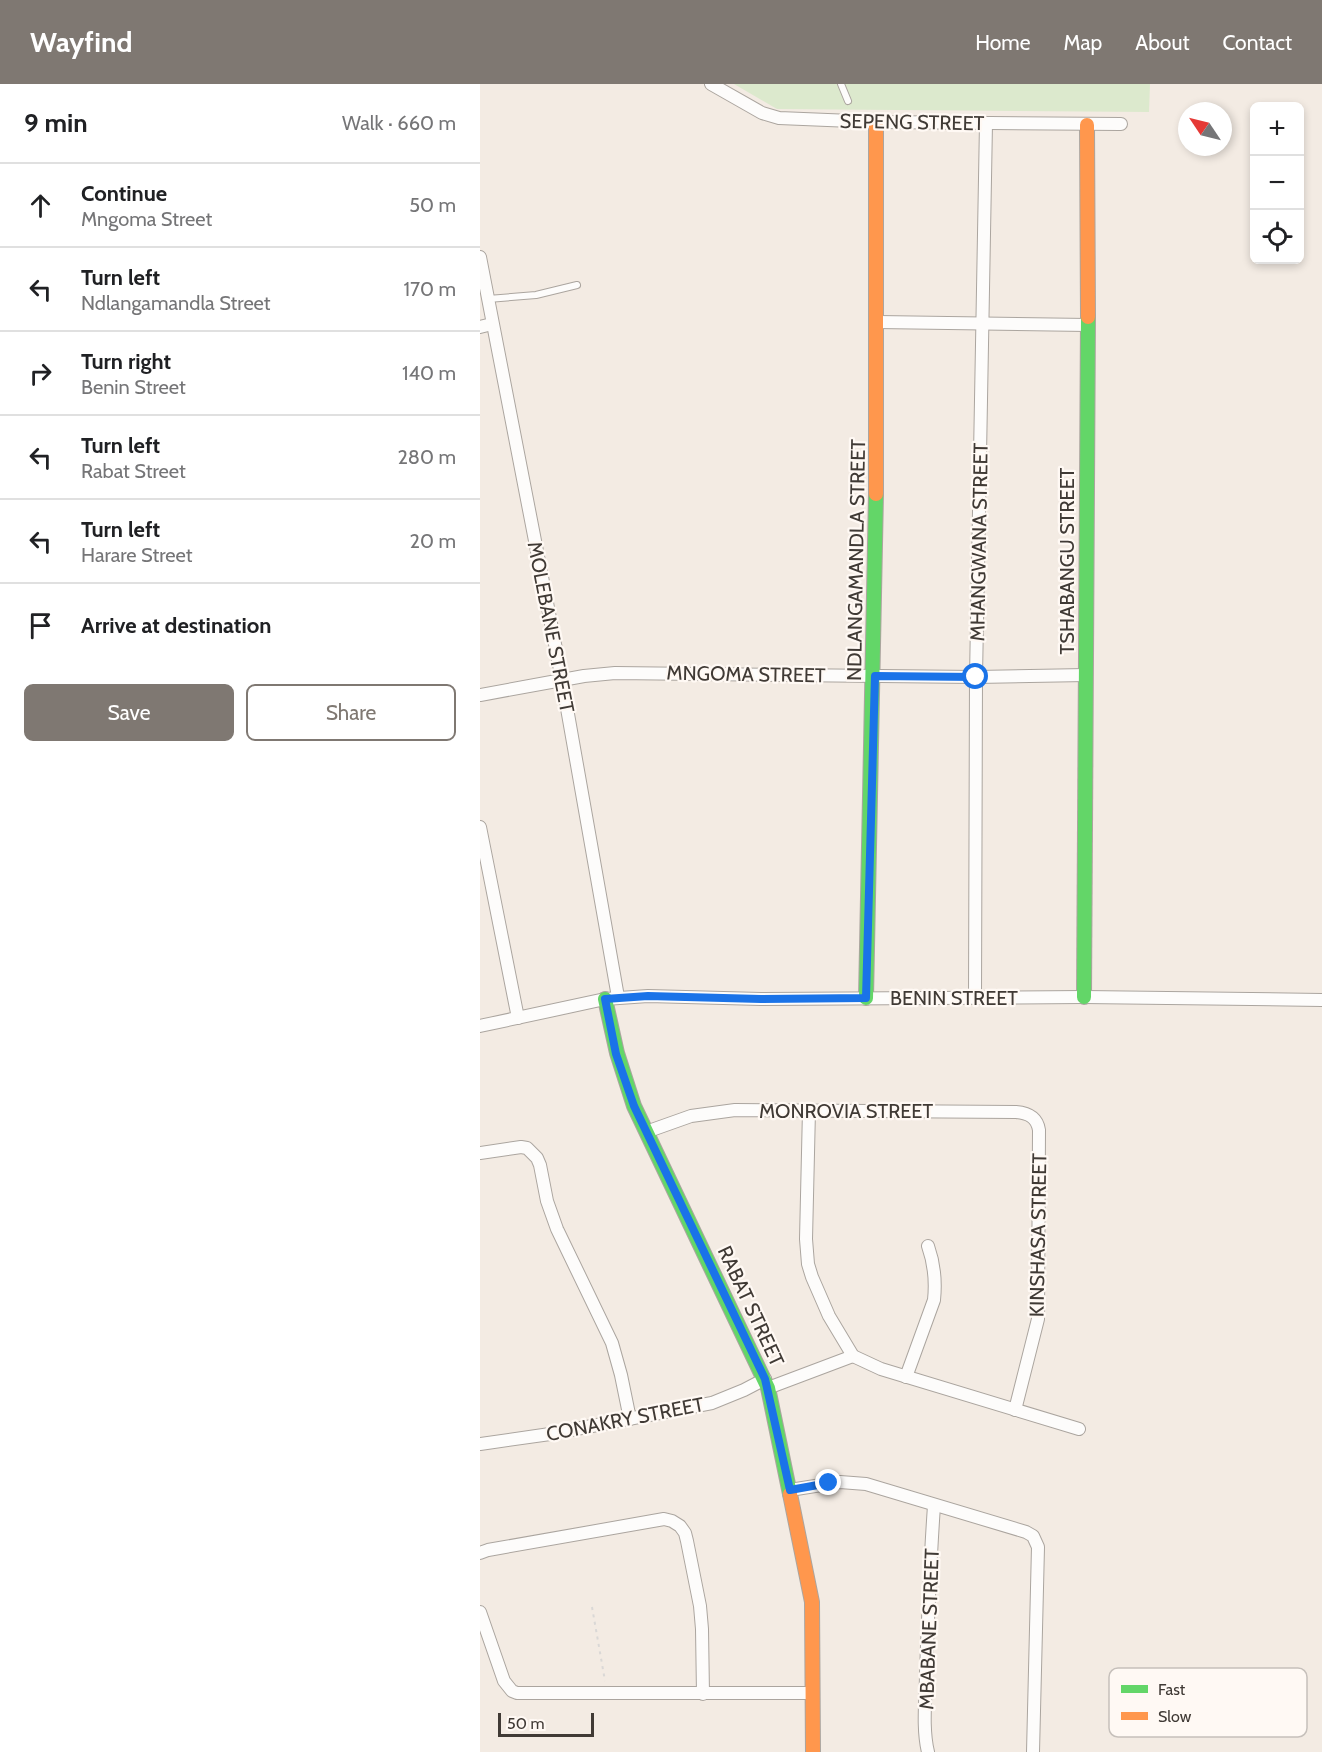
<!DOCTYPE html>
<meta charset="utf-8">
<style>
:root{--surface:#fff;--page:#f6f6f6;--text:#202124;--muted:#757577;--line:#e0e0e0;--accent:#7f7872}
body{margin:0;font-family:Cabin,sans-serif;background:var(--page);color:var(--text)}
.controls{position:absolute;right:18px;top:18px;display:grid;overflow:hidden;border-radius:9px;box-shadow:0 3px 9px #0003}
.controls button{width:54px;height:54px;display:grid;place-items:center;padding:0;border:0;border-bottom:2px solid var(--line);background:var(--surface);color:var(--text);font:30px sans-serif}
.compass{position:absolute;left:698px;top:18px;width:54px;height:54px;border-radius:50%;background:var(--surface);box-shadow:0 3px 9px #0003;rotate:305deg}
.scale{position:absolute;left:18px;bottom:15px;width:96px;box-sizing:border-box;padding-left:6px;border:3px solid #403a35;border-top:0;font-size:16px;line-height:21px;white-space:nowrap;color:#403a35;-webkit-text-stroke:4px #fff9f4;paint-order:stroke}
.stop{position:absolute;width:18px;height:18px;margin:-14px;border:4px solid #1a73e8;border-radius:50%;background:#fff}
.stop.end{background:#1a73e8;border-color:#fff;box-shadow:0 2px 6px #0008}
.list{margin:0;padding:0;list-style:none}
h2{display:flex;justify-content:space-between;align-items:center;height:78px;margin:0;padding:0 24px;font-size:26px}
h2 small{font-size:20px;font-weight:400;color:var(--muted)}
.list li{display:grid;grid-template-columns:39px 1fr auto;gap:18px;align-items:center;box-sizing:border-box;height:84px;padding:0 24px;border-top:2px solid var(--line)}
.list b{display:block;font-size:22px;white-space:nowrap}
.list p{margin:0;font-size:20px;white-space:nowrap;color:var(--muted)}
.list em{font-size:20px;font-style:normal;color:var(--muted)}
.actions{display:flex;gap:12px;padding:18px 24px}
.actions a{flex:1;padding:14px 0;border:2px solid var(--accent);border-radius:9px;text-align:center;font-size:21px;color:var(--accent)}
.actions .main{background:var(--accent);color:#fff}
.icon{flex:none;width:33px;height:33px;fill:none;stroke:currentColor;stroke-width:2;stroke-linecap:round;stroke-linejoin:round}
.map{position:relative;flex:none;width:842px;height:1668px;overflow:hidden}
header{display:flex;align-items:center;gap:36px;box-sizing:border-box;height:84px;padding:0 30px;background:var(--accent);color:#fff}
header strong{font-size:28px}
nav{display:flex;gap:33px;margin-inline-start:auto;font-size:21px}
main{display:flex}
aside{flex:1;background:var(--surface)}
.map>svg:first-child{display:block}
.green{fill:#dce9cd}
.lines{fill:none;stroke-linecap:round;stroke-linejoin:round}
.lane-casing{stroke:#aba59f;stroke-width:8}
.street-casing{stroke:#aba59f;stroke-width:14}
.fast-casing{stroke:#aba59f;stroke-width:16}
.slow-casing{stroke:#aba59f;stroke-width:16}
.path{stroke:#dad8d6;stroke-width:2;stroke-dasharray:3 4.5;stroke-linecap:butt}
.lane{stroke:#fdfcfb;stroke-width:6}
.street{stroke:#fdfcfb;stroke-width:12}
.fast{stroke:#63d668;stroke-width:14}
.slow{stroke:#ff974d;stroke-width:14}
.route{stroke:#1a73e8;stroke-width:8}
.labels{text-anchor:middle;stroke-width:4.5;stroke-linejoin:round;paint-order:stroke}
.street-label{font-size:20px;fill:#403a35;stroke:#fff9f4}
.key{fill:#fff9f4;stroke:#c6c0bb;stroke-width:1.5}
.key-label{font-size:16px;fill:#403a35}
</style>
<header>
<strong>Wayfind</strong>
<nav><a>Home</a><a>Map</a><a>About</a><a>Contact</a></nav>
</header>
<main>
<aside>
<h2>9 min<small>Walk · 660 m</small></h2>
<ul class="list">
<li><svg class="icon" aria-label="ahead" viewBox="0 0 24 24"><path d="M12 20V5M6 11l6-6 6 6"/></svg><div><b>Continue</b><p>Mngoma Street</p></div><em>50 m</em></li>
<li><svg class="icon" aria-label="left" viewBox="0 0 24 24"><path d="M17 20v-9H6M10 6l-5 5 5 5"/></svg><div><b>Turn left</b><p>Ndlangamandla Street</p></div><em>170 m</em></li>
<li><svg class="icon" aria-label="right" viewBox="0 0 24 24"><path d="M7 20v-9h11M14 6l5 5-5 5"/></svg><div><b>Turn right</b><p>Benin Street</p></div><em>140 m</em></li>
<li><svg class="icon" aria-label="left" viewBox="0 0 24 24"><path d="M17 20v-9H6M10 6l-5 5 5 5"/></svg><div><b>Turn left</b><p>Rabat Street</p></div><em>280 m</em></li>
<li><svg class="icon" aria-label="left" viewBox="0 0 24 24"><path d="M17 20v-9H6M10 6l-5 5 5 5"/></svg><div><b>Turn left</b><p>Harare Street</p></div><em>20 m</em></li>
<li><svg class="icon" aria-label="arrive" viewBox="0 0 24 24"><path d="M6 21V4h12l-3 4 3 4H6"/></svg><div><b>Arrive at destination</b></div></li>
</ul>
<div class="actions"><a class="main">Save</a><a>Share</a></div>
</aside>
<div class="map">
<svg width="842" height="1668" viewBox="0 0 842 1668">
<rect width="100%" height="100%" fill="#f3ebe3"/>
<path class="green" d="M254 0H670L669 28 297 25Z"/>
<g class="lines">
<g class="lane-casing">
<g id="lane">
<path d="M361 0 368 17"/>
<path d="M8 215 56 211 97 201"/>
</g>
</g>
<g class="street-casing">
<g id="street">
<path d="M231 0 282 29 299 34 396 38 641 40"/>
<path d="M0 173 82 596 138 913"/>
<path d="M398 238 608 241"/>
<path d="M0 243 12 240"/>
<path d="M0 611 104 592 135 589 496 593 606 591"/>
<path d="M0 743 38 934"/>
<path d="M495 914 496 593 506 39"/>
<path d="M0 942 125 915 168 912 281 915 604 913 842 916"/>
<path d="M329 1026 326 1155 328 1180 332 1193 349 1232 373 1272 401 1285 599 1345"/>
<path d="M166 1048 211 1032 255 1026 536 1028C548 1029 557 1033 559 1046L558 1235 535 1326"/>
<path d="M0 1069 41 1063 47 1064 57 1074 60 1081 67 1117 77 1145 132 1259 141 1291 150 1335"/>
<path d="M426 1293 454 1216C456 1197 454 1179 448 1162"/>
<path d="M288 1304 373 1272"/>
<path d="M0 1360 70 1350 232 1319 264 1306 285 1295"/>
<path d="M310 1406 360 1398 386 1400 546 1448 553 1452 558 1463 553 1668"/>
<path d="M0 1469 8 1466 184 1435 192 1437 200 1442 205 1449 207 1457 220 1522 222 1545 223 1610"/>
<path d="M0 1528 24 1597 32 1607 37 1609H333"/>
<path d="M448 1668C442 1643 446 1614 446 1589 448 1533 450 1477 454 1422"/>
</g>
</g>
<g class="fast-casing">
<g id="fast">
<path d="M604 913 608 233"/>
<path d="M386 914 396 410"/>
<path d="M125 915 137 969 154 1022 288 1304 310 1410"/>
</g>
</g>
<g class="slow-casing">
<g id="slow">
<path d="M607 41 608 233"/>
<path d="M396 410V38"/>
<path d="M310 1410 332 1518 333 1668"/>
</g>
</g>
<path class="path" d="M112 1523 125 1597"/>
<use href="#lane" class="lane"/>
<use href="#street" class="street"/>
<use href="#fast" class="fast"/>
<use href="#slow" class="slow"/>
</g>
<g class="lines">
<path class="route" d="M349 1399 310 1406 285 1295 154 1022 136 970 125 915 168 912 281 915 386 914 395 592 496 593"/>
</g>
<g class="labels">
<g class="street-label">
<text transform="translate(432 38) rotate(1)" y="7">SEPENG STREET</text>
<text transform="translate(499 458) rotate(-89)" y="7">MHANGWANA STREET</text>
<text transform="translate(376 476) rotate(-89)" y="7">NDLANGAMANDLA STREET</text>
<text transform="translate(587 477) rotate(-90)" y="7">TSHABANGU STREET</text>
<text transform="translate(71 543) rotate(79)" y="7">MOLEBANE STREET</text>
<text transform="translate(266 590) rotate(1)" y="7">MNGOMA STREET</text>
<text x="474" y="921">BENIN STREET</text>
<text x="366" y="1034">MONROVIA STREET</text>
<text transform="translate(558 1151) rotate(-89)" y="7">KINSHASA STREET</text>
<text transform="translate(271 1222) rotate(65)" y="7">RABAT STREET</text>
<text transform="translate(145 1335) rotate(-11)" y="7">CONAKRY STREET</text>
<text transform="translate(449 1545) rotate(-88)" y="7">MBABANE STREET</text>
</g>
</g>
<rect x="629" y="1584" width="198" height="69" rx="9" class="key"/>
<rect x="641" y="1601" width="27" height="8" fill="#63d668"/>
<rect x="641" y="1628" width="27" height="8" fill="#ff974d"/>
<g class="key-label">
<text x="678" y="1611">Fast</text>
<text x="678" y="1638">Slow</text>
</g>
</svg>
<div class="controls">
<button>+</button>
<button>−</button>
<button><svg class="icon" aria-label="locate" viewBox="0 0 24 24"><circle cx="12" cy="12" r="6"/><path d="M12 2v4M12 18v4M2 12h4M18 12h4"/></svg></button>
</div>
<svg class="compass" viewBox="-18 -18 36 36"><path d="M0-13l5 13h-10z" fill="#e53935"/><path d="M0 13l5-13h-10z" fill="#757577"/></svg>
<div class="scale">50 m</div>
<div class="stop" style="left:496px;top:593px"></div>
<div class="stop end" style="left:349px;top:1399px"></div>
</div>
</main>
